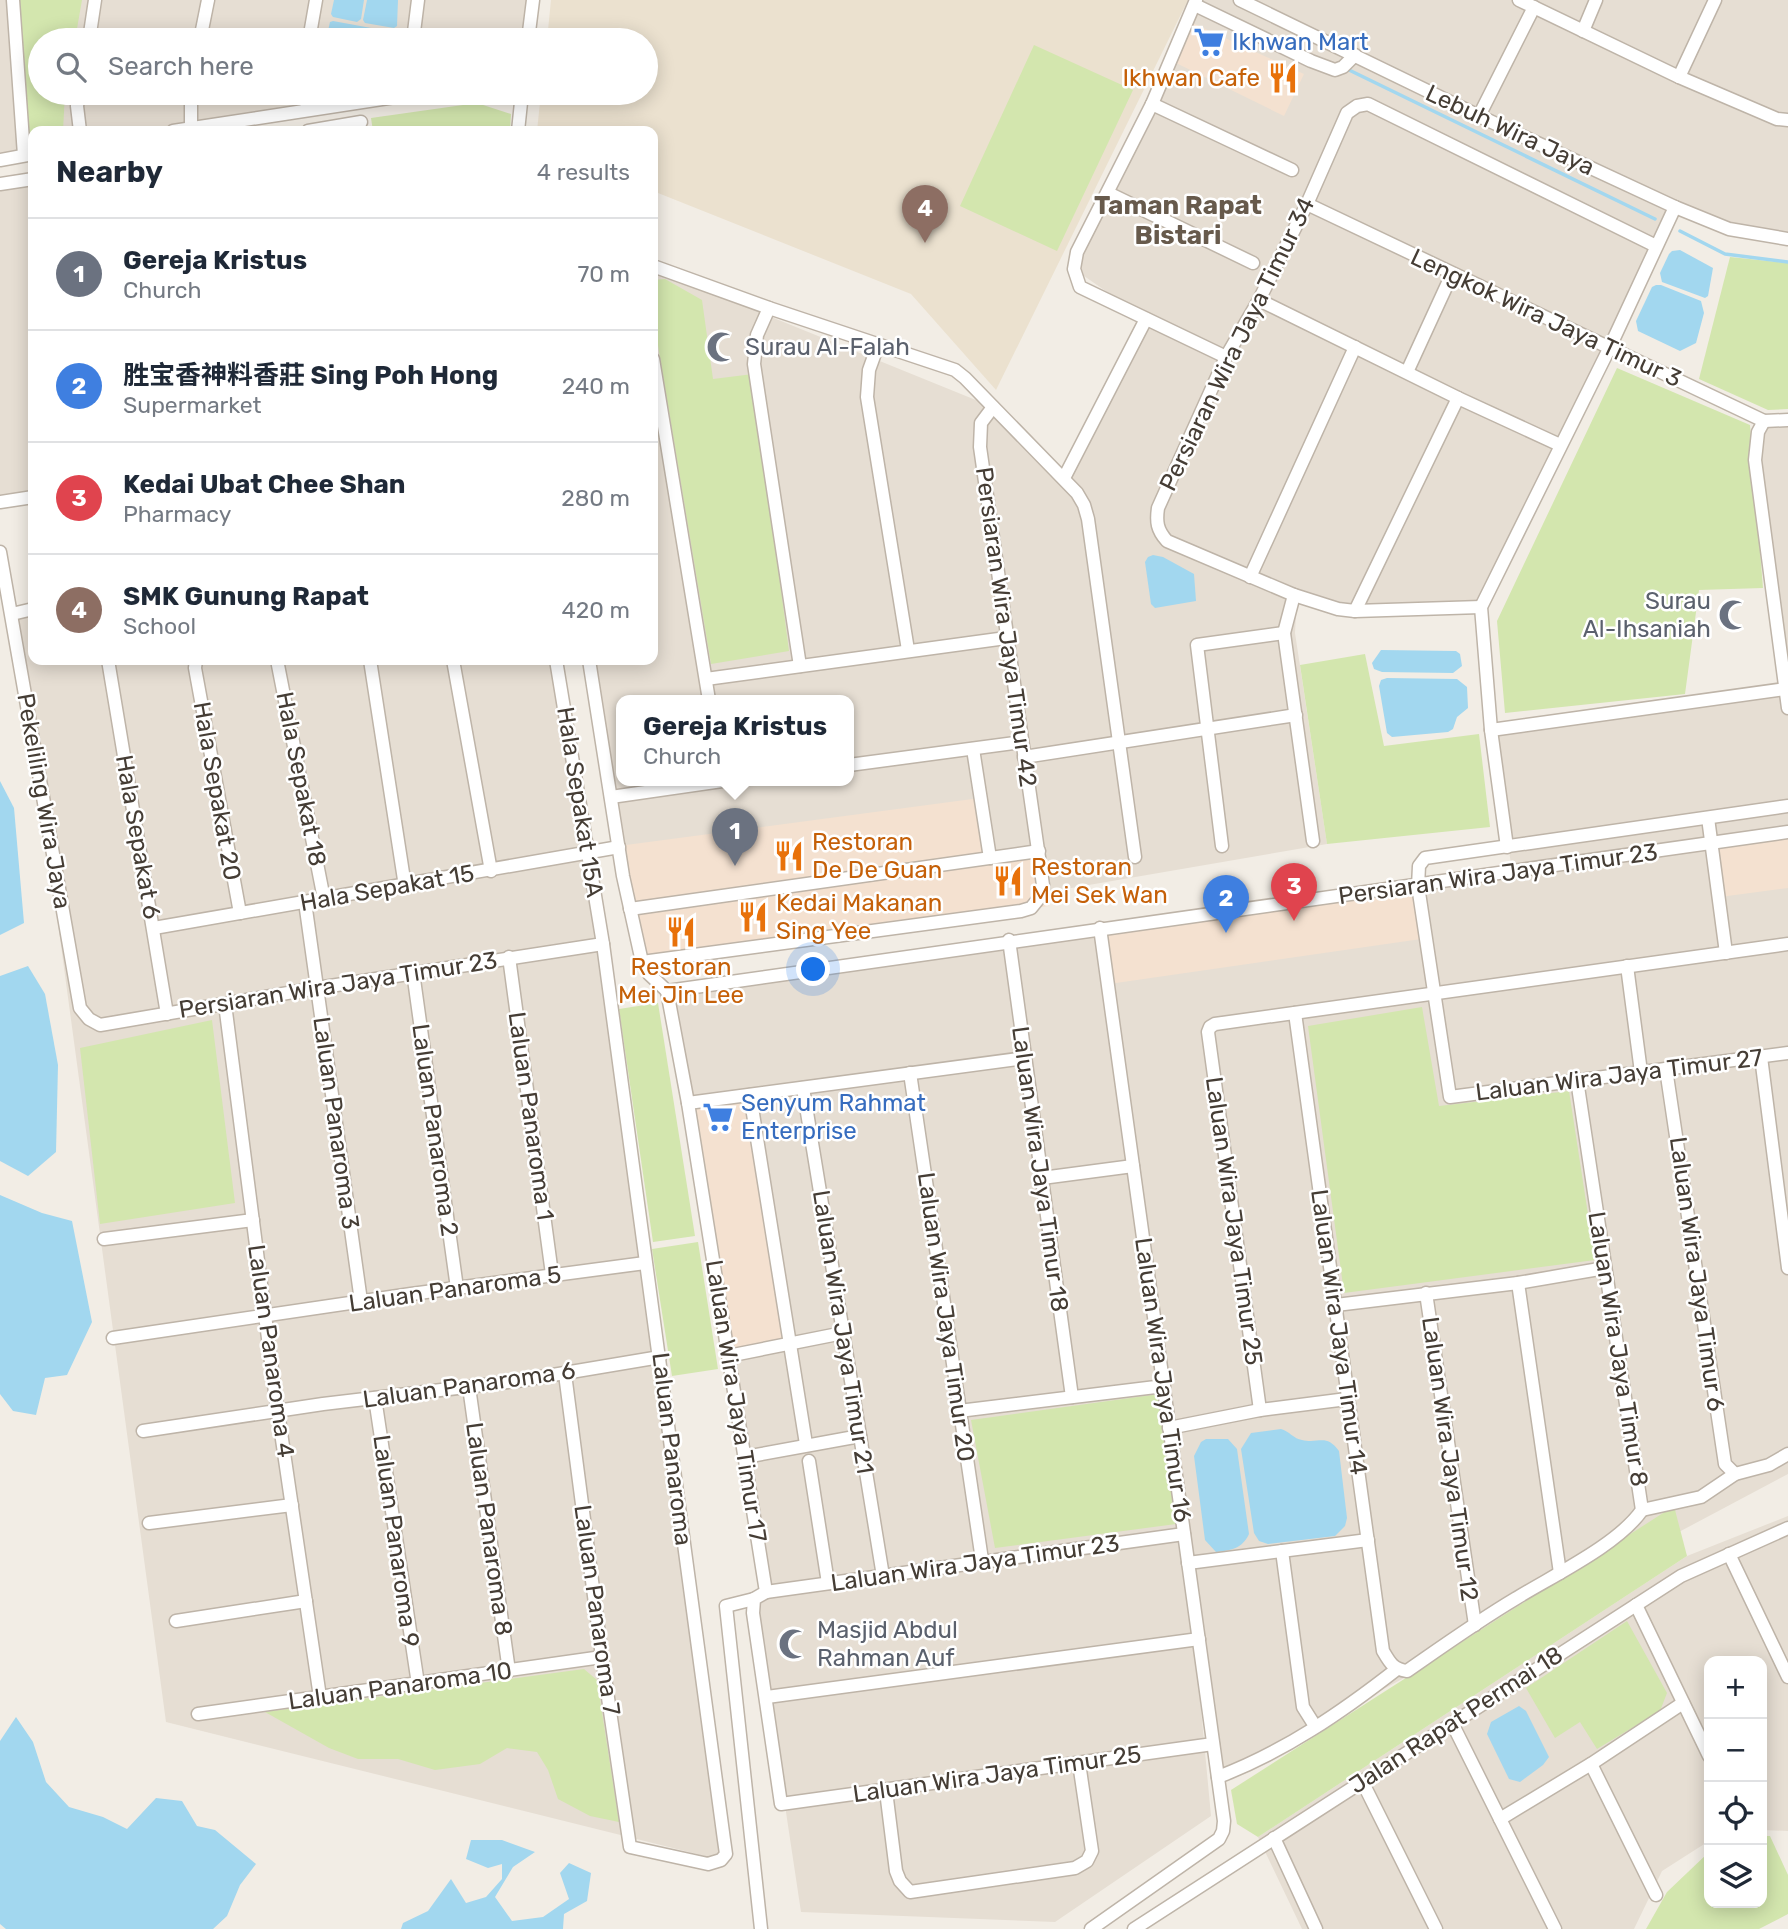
<!DOCTYPE html>
<meta charset="utf-8">
<style>
:root{--surface:#fff;--page:#f2f2f3;--text:#1f2937;--muted:#747a83;--line:#e0e1e3;--accent:#f72318}
body{margin:0;font-family:Rubik,"Noto Sans SC",sans-serif;background:var(--page);color:var(--text)}
.controls{position:absolute;right:21px;bottom:21px;display:grid;overflow:hidden;border-radius:14px;box-shadow:0 4px 18px #0003}
.controls button{width:63px;height:63px;display:grid;place-items:center;padding:0;border:0;border-bottom:2px solid var(--line);background:var(--surface);color:var(--text);font:35px sans-serif}
.you{position:absolute;left:814px;top:970px;width:24px;height:24px;margin:-18px;border:5px solid #fff;border-radius:50%;background:#1a73e8;box-shadow:0 0 0 10px #1a73e833}
.badge{display:grid;place-items:center;width:46px;height:46px;border-radius:50%;background:var(--accent);color:#fff;font-size:23px;font-weight:700}
.pin{position:absolute;translate:-50% -58px;filter:drop-shadow(0 2px 4px #0008)}
.pin::after{content:'';position:absolute;top:37px;width:24px;height:21px;background:inherit;clip-path:polygon(0 0,100% 0,50% 100%)}
.popup{position:absolute;left:616px;top:695px;width:238px;height:91px;box-sizing:border-box;display:grid;place-content:center;border-radius:14px;background:var(--surface);filter:drop-shadow(0 2px 5px #0005);font-size:23px;white-space:nowrap;color:var(--muted)}
.popup b{font-size:26px;color:var(--text)}
.popup::after{content:'';position:absolute;left:50%;top:100%;margin-left:-14px;border:14px solid transparent;border-top-color:var(--surface)}
.list{margin:0;padding:0;list-style:none}
h2{display:flex;justify-content:space-between;align-items:center;height:91px;margin:0;padding:0 28px;font-size:30px}
h2 small{font-size:23px;font-weight:400;color:var(--muted)}
.list li{display:grid;grid-template-columns:46px 1fr auto;gap:21px;align-items:center;box-sizing:border-box;height:112px;padding:0 28px;border-top:2px solid var(--line)}
.list b{display:block;font-size:26px;white-space:nowrap}
.list p{margin:0;font-size:23px;white-space:nowrap;color:var(--muted)}
.list em{font-size:23px;font-style:normal;color:var(--muted)}
.icon{flex:none;width:38px;height:38px;fill:none;stroke:currentColor;stroke-width:2;stroke-linecap:round;stroke-linejoin:round}
.map{position:relative;flex:none;width:1788px;height:1929px;overflow:hidden}
.search{position:absolute;background:var(--surface);box-shadow:0 4px 18px #0003;left:28px;top:28px;width:630px;height:77px;display:flex;align-items:center;gap:18px;box-sizing:border-box;padding:0 24px;border-radius:38px;color:var(--muted);font-size:26px}
.panel{position:absolute;background:var(--surface);box-shadow:0 4px 18px #0003;left:28px;top:126px;width:630px;height:539px;border-radius:14px}
.map>svg:first-child{display:block}
.residential{fill:#e6ded3;fill-rule:evenodd}
.commercial{fill:#f4e1d0}
.education{fill:#ebe1cf}
.green{fill:#d3e6ae}
.water{fill:#a2d7ef}
.lines{fill:none;stroke-linecap:round;stroke-linejoin:round}
.stream{stroke:#a2d7ef;stroke-width:3.5}
.minor-casing{stroke:#beb4a8;stroke-width:15}
.minor{stroke:#fff;stroke-width:12}
.labels{text-anchor:middle;stroke-width:5;stroke-linejoin:round;paint-order:stroke}
.shop-label{font-size:24px;fill:#366cbe;stroke:#fff;text-anchor:start}
.food-label{font-size:24px;fill:#c56008;stroke:#fff;text-anchor:start}
.street-label{font-size:24px;fill:#453d35;stroke:#fff}
.worship-label{font-size:24px;fill:#5b616d;stroke:#fff;text-anchor:start}
.neighbourhood-label{font-size:26px;font-weight:bold;fill:#675a4c;stroke:#fff}
</style>
<div class="map">
<svg width="1788" height="1929" viewBox="0 0 1788 1929">
<rect width="100%" height="100%" fill="#f2ede5"/>
<g class="residential">
<path d="M0 0H538L532 40H40V93H395L161 131H33V152L0 158Z"/>
<path d="M1194 0H1239L1675 207 1481 607 1375 611 1297 596 1295 633 1327 844 642 962 589 660H653V269L993 407 1064 478 1146 319 1074 269ZM621 700H849V780H621Z"/>
<path d="M1248 0H1788V234L1729 229Z"/>
<path d="M33 180V497L0 501V185Z"/>
<path d="M1788 419V1474L1218 1777 1187 1559 1211 1816 1055 1922 801 1912 754 1599 766 1592 667 991 1512 871 1491 730 1785 689 1755 460 1764 421Z"/>
<path d="M33 610V660H108L109 662 122 660H556L603 944 721 1860 166 1722 16 613Z"/>
<path d="M1788 1516V1831L1762 1830V1661H1709V1841L1662 1871 1634 1929H1302L1258 1837 1687 1556Z"/>
</g>
<g class="commercial">
<path d="M1188 21 1304 74 1284 116 1172 61Z"/>
<path d="M980 798 991 857 1042 850 1049 906 642 963 626 845Z"/>
<path d="M1788 831V888L1720 897 1712 842Z"/>
<path d="M1420 882 1428 938 1109 984 1101 928Z"/>
<path d="M751 1094 790 1343 726 1355 688 1103Z"/>
</g>
<path class="education" d="M551 0H1188L996 390 911 294 653 191V131H537L541 93H646V40H547Z"/>
<g class="green">
<path d="M18 0H82L75 40H40V93H65L63 131H33V146L29 147Z"/>
<path d="M1034 45 1133 90 1057 251 960 206Z"/>
<path d="M477 103 511 114 510 131H373L371 118Z"/>
<path d="M1730 257 1788 263V409L1768 410 1699 379Z"/>
<path d="M665 279 702 300 713 379 753 374 789 651 711 664 653 315V280Z"/>
<path d="M1617 368 1750 425 1763 588 1699 590 1685 694 1505 713 1497 621Z"/>
<path d="M1365 654 1384 746 1479 734 1490 827 1327 844 1300 665Z"/>
<path d="M658 1003 695 1236 653 1242 619 1009Z"/>
<path d="M1422 1007 1439 1106 1569 1091 1595 1260 1344 1293 1308 1026Z"/>
<path d="M212 1020 235 1203 100 1224 80 1048Z"/>
<path d="M698 1242 718 1369 672 1376 652 1249Z"/>
<path d="M1159 1394 1176 1524 995 1548 971 1420Z"/>
<path d="M1674 1506 1687 1556 1258 1837 1237 1824 1231 1790Z"/>
<path d="M1627 1621 1667 1693 1660 1711 1597 1749 1580 1722 1555 1738 1526 1688Z"/>
<path d="M584 1669 597 1680 619 1822 590 1816 558 1799 548 1770 537 1752 507 1748 480 1764 435 1770 398 1759H358L329 1748 265 1712Z"/>
<path d="M1762 1836H1770L1788 1875V1914L1759 1929H1646L1667 1892 1709 1852V1903H1762Z"/>
</g>
<g class="water">
<path d="M334 0H364L361 19 357 22 333 17 331 14Z"/>
<path d="M367 0H398L397 26 394 28 365 23 363 20Z"/>
<path d="M333 21 393 32 396 35 395 40H326L330 22Z"/>
<path d="M1680 250 1713 268 1708 296 1705 298 1662 282 1660 273 1669 254 1672 251Z"/>
<path d="M1656 285H1661L1701 301 1704 313 1696 343 1680 351 1638 331 1636 321 1652 287Z"/>
<path d="M1153 555 1163 557 1194 574 1196 601 1155 608 1151 604 1145 562 1148 557Z"/>
<path d="M1381 650 1456 651 1460 654 1462 666 1453 673 1382 672 1374 669 1372 663Z"/>
<path d="M1387 678 1457 679 1467 687 1468 708 1457 717 1453 729 1448 732 1392 737 1387 733 1379 686 1381 680Z"/>
<path d="M0 781 14 808 24 923 0 935Z"/>
<path d="M28 966 45 994 58 1065 56 1152 28 1176 0 1161V976Z"/>
<path d="M0 1195 42 1213 72 1221 92 1322 67 1375 45 1378 36 1415 13 1411 0 1394Z"/>
<path d="M1281 1429C1289 1431 1294 1439 1302 1440 1319 1444 1326 1433 1339 1451L1347 1518 1345 1526 1335 1536 1268 1544 1259 1541 1254 1533 1241 1449 1251 1433Z"/>
<path d="M1206 1439H1228L1237 1449 1249 1534C1242 1549 1231 1550 1216 1552L1205 1540 1194 1456 1201 1442Z"/>
<path d="M1519 1706 1526 1711 1549 1757 1543 1765 1520 1782 1509 1779 1487 1734 1491 1722Z"/>
<path d="M16 1717 33 1742 46 1782 69 1807 103 1817 127 1829 156 1798 182 1801 197 1826 215 1830 256 1864 240 1885 227 1916 213 1929H6L0 1924V1741Z"/>
<path d="M471 1840H502L535 1852 513 1867 495 1897 512 1921 543 1917 569 1899 560 1873 569 1863 591 1873 587 1901 564 1914 563 1929H401L403 1923 428 1911 451 1879 466 1903 486 1897 502 1879V1864L488 1868 466 1859Z"/>
</g>
<g class="lines">
<g class="stream">
<path d="M1347 69 1655 219"/>
<path d="M1680 231 1725 254 1788 262"/>
</g>
<g class="minor-casing">
<g id="minor">
<path d="M13 0 24 155"/>
<path d="M1196 0 1152 104 1077 252 1074 269 1080 287 1226 357"/>
<path d="M1240 0 1479 116 1675 207 1729 229 1788 239"/>
<path d="M1519 0 1679 77 1777 119 1788 120"/>
<path d="M1195 5 1311 61 1335 70 1343 67 1355 55"/>
<path d="M1583 31 1596 0"/>
<path d="M89 40 95 0"/>
<path d="M200 40 208 0"/>
<path d="M309 40 316 0"/>
<path d="M413 40 418 0"/>
<path d="M528 40 533 0"/>
<path d="M1679 77 1715 0"/>
<path d="M79 93 77 106 80 131"/>
<path d="M306 93 307 110"/>
<path d="M1152 104 1292 170"/>
<path d="M1479 116 1534 7"/>
<path d="M191 128V93"/>
<path d="M173 131 421 93"/>
<path d="M308 131 361 122"/>
<path d="M518 131 522 93"/>
<path d="M0 160 33 154"/>
<path d="M0 184 33 179"/>
<path d="M1108 193 1253 263"/>
<path d="M1307 204 1764 421 1788 420"/>
<path d="M653 266 769 308 955 370 965 378 1077 493 1084 505 1088 519 1135 857"/>
<path d="M1259 300 1458 398 1560 445"/>
<path d="M769 308 757 335 754 364 800 666"/>
<path d="M878 345 869 370 867 397 908 650"/>
<path d="M653 359 709 700"/>
<path d="M1407 372 1452 274"/>
<path d="M1764 421 1758 432 1755 460 1788 708"/>
<path d="M1064 478 1146 319"/>
<path d="M0 502 33 497"/>
<path d="M0 552 80 1008 89 1019 100 1025 317 988 603 944"/>
<path d="M1250 577 1355 347"/>
<path d="M1294 595 1284 633 1313 841"/>
<path d="M1481 607 1355 611 1338 609 1294 595 1167 541C1157 530 1156 522 1158 508L1226 357 1259 300 1307 204 1347 113 1357 106 1368 104 1656 246"/>
<path d="M1355 611 1458 398"/>
<path d="M12 614 33 609"/>
<path d="M108 660 167 1014"/>
<path d="M196 660 195 668 240 913"/>
<path d="M277 660 324 899"/>
<path d="M370 660 405 886"/>
<path d="M453 660 491 871"/>
<path d="M556 660 603 944 724 1840 726 1854 721 1860 708 1864 630 1847 602 1657 565 1374"/>
<path d="M589 660 623 876 642 962 649 974 667 991"/>
<path d="M706 679 1006 638"/>
<path d="M1491 730 1785 689"/>
<path d="M973 749 990 858"/>
<path d="M1024 757 1296 715"/>
<path d="M849 765 1022 742"/>
<path d="M611 797 729 780"/>
<path d="M1788 806 1425 858 1419 866 1418 886 1450 1097 1788 1053"/>
<path d="M1708 818 1726 953"/>
<path d="M1222 846 1197 645 1284 633"/>
<path d="M1507 847 1491 730 1481 607 1609 349 1675 207"/>
<path d="M305 902 361 1301"/>
<path d="M630 909 1039 851"/>
<path d="M154 928 619 847"/>
<path d="M1009 940 1072 1397"/>
<path d="M509 957 552 1274"/>
<path d="M642 962 1021 911 1031 908 1044 892 980 447 981 423 993 407"/>
<path d="M1627 966 1641 1072"/>
<path d="M413 972 457 1288"/>
<path d="M667 991 688 1103 766 1592 754 1599 753 1613 781 1804 1213 1744"/>
<path d="M667 991 1788 832"/>
<path d="M225 1004 274 1385 320 1697"/>
<path d="M1295 1013 1383 1651C1390 1663 1393 1669 1407 1671 1443 1646 1478 1621 1515 1599 1552 1576 1618 1545 1642 1510L1577 1080"/>
<path d="M1761 1057 1788 1268"/>
<path d="M1666 1069 1725 1464 1735 1474"/>
<path d="M910 1073 982 1560"/>
<path d="M803 1088 883 1576"/>
<path d="M750 1095 806 1444"/>
<path d="M688 1103 1025 1058"/>
<path d="M1042 1178 1133 1166"/>
<path d="M104 1239 253 1220"/>
<path d="M1518 1283 1560 1573"/>
<path d="M1426 1293 1475 1625"/>
<path d="M1336 1305 1518 1283 1605 1268"/>
<path d="M113 1338 411 1294 645 1263"/>
<path d="M728 1356 843 1333"/>
<path d="M469 1387 509 1671"/>
<path d="M375 1398 418 1684"/>
<path d="M1260 1410 1208 1032 1210 1027 1215 1024 1788 944"/>
<path d="M959 1411 1164 1386"/>
<path d="M1169 1428 1260 1410 1347 1399"/>
<path d="M143 1431 323 1404 517 1381 660 1357"/>
<path d="M745 1457 860 1436"/>
<path d="M809 1461 828 1583"/>
<path d="M1642 1510 1701 1497 1735 1474 1769 1465 1788 1454"/>
<path d="M149 1523 292 1505"/>
<path d="M1282 1551 1303 1707 1315 1726"/>
<path d="M1729 1554 1788 1677"/>
<path d="M1188 1563 1368 1540"/>
<path d="M766 1592 1184 1534"/>
<path d="M754 1599 726 1606 761 1929"/>
<path d="M1636 1605 1709 1756"/>
<path d="M176 1621 306 1601"/>
<path d="M767 1697 1199 1639"/>
<path d="M198 1714 602 1657"/>
<path d="M1452 1723 1555 1929"/>
<path d="M1591 1764 1656 1895"/>
<path d="M1218 1777C1284 1752 1342 1712 1397 1669"/>
<path d="M1362 1781 1436 1929"/>
<path d="M886 1791 896 1871 900 1881 910 1892 1075 1868 1087 1861 1092 1851 1079 1763"/>
<path d="M1500 1819 1591 1764 1683 1703"/>
<path d="M1274 1838 1316 1929"/>
<path d="M1091 1929 1219 1839 1223 1831 1224 1821 1100 928"/>
<path d="M1134 1929 1681 1576 1788 1528"/>
</g>
</g>
<use href="#minor" class="minor"/>
</g>
<defs>
<g id="supermarket-bare" transform="scale(2.415)"><path d="M-6-5.5h2.5l.6 2H6L4.5 2H-2.5L-4.4-4H-6ZM-1.5 3.2a1.3 1.3 0 1 0 .1 0ZM3 3.2a1.3 1.3 0 1 0 .1 0Z" fill="#3f7fe0" stroke="#fff" stroke-width="2.5" paint-order="stroke"/></g>
<g id="restaurant-bare" transform="scale(2.415)"><path d="M-5-6h1v4h1v-4h1v4h1v-4h1v5L-1.5 .5V6h-2V.5L-5-1ZM5-6V6H3V1.5H1.5Q1.5-4 5-6Z" fill="#e8710a" stroke="#fff" stroke-width="2.5" paint-order="stroke"/></g>
<g id="mosque-bare" transform="scale(2.415)"><path d="M3.5-4.9A6 6 0 1 0 3.5 4.9A5 5 0 1 1 3.5-4.9Z" fill="#6b7280" stroke="#fff" stroke-width="2.5" paint-order="stroke"/></g>
</defs>
<g fill-rule="evenodd">
<use href="#supermarket-bare" x="1209" y="42"/>
<use href="#restaurant-bare" x="1283" y="78"/>
<use href="#mosque-bare" x="722" y="347"/>
<use href="#mosque-bare" x="1734" y="615"/>
<use href="#restaurant-bare" x="789" y="856"/>
<use href="#restaurant-bare" x="1008" y="881"/>
<use href="#restaurant-bare" x="753" y="917"/>
<use href="#restaurant-bare" x="681" y="932"/>
<use href="#supermarket-bare" x="718" y="1117"/>
<use href="#mosque-bare" x="794" y="1644"/>
</g>
<g class="labels">
<g class="shop-label">
<text x="1232" y="50">Ikhwan Mart</text>
<text x="741" y="1111">Senyum Rahmat<tspan x="741" dy="28">Enterprise</tspan></text>
</g>
<g class="food-label">
<text x="1260" y="86" text-anchor="end">Ikhwan Cafe</text>
<text x="812" y="850">Restoran<tspan x="812" dy="28">De De Guan</tspan></text>
<text x="1031" y="875">Restoran<tspan x="1031" dy="28">Mei Sek Wan</tspan></text>
<text x="776" y="911">Kedai Makanan<tspan x="776" dy="28">Sing Yee</tspan></text>
<text x="681" y="975" text-anchor="middle">Restoran<tspan x="681" dy="28">Mei Jin Lee</tspan></text>
</g>
<g class="street-label">
<text transform="translate(1510 130) rotate(25)" y="8">Lebuh Wira Jaya</text>
<text transform="translate(1546 318) rotate(25)" y="8">Lengkok Wira Jaya Timur 3</text>
<text transform="translate(1237 344) rotate(-64)" y="8">Persiaran Wira Jaya Timur 34</text>
<text transform="translate(1006 627) rotate(82)" y="8">Persiaran Wira Jaya Timur 42</text>
<text transform="translate(301 779) rotate(79)" y="8">Hala Sepakat 18</text>
<text transform="translate(217 791) rotate(80)" y="8">Hala Sepakat 20</text>
<text transform="translate(44 801) rotate(80)" y="8">Pekeliling Wira Jaya</text>
<text transform="translate(580 802) rotate(81)" y="8">Hala Sepakat 15A</text>
<text transform="translate(138 837) rotate(80)" y="8">Hala Sepakat 6</text>
<text transform="translate(1498 874) rotate(-8)" y="8">Persiaran Wira Jaya Timur 23</text>
<text transform="translate(387 888) rotate(-10)" y="8">Hala Sepakat 15</text>
<text transform="translate(338 985) rotate(-9)" y="8">Persiaran Wira Jaya Timur 23</text>
<text transform="translate(1619 1075) rotate(-7)" y="8">Laluan Wira Jaya Timur 27</text>
<text transform="translate(531 1116) rotate(82)" y="8">Laluan Panaroma 1</text>
<text transform="translate(336 1123) rotate(82)" y="8">Laluan Panaroma 3</text>
<text transform="translate(435 1130) rotate(82)" y="8">Laluan Panaroma 2</text>
<text transform="translate(1040 1169) rotate(82)" y="8">Laluan Wira Jaya Timur 18</text>
<text transform="translate(1234 1221) rotate(82)" y="8">Laluan Wira Jaya Timur 25</text>
<text transform="translate(1697 1274) rotate(82)" y="8">Laluan Wira Jaya Timur 6</text>
<text transform="translate(455 1289) rotate(-8)" y="8">Laluan Panaroma 5</text>
<text transform="translate(946 1317) rotate(82)" y="8">Laluan Wira Jaya Timur 20</text>
<text transform="translate(843 1332) rotate(81)" y="8">Laluan Wira Jaya Timur 21</text>
<text transform="translate(1339 1332) rotate(82)" y="8">Laluan Wira Jaya Timur 14</text>
<text transform="translate(1618 1349) rotate(81)" y="8">Laluan Wira Jaya Timur 8</text>
<text transform="translate(271 1351) rotate(82)" y="8">Laluan Panaroma 4</text>
<text transform="translate(1163 1380) rotate(82)" y="8">Laluan Wira Jaya Timur 16</text>
<text transform="translate(469 1385) rotate(-8)" y="8">Laluan Panaroma 6</text>
<text transform="translate(736 1401) rotate(81)" y="8">Laluan Wira Jaya Timur 17</text>
<text transform="translate(672 1449) rotate(83)" y="8">Laluan Panaroma</text>
<text transform="translate(1450 1459) rotate(82)" y="8">Laluan Wira Jaya Timur 12</text>
<text transform="translate(489 1529) rotate(82)" y="8">Laluan Panaroma 8</text>
<text transform="translate(396 1541) rotate(82)" y="8">Laluan Panaroma 9</text>
<text transform="translate(975 1563) rotate(-8)" y="8">Laluan Wira Jaya Timur 23</text>
<text transform="translate(597 1610) rotate(82)" y="8">Laluan Panaroma 7</text>
<text transform="translate(400 1686) rotate(-8)" y="8">Laluan Panaroma 10</text>
<text transform="translate(1456 1720) rotate(-33)" y="8">Jalan Rapat Permai 18</text>
<text transform="translate(997 1774) rotate(-8)" y="8">Laluan Wira Jaya Timur 25</text>
</g>
<g class="worship-label">
<text x="745" y="355">Surau Al-Falah</text>
<text x="1711" y="609" text-anchor="end">Surau<tspan x="1711" dy="28">Al-Ihsaniah</tspan></text>
<text x="817" y="1638">Masjid Abdul<tspan x="817" dy="28">Rahman Auf</tspan></text>
</g>
<g class="neighbourhood-label">
<text x="1178" y="214">Taman Rapat<tspan x="1178" dy="30">Bistari</tspan></text>
</g>
</g>
</svg>
<div class="controls">
<button>+</button>
<button>−</button>
<button><svg class="icon" aria-label="locate" viewBox="0 0 24 24"><circle cx="12" cy="12" r="6"/><path d="M12 2v4M12 18v4M2 12h4M18 12h4"/></svg></button>
<button><svg class="icon" aria-label="layers" viewBox="0 0 24 24"><path d="M12 4l9 5-9 5-9-5zM3 14l9 5 9-5"/></svg></button>
</div>
<div class="you"></div>
<div class="pin badge" style="left:735px;top:866px;background:#6b7280">1</div>
<div class="popup"><b>Gereja Kristus</b>Church</div>
<div class="pin badge" style="left:1226px;top:933px;background:#3f7fe0">2</div>
<div class="pin badge" style="left:1294px;top:921px;background:#e0444e">3</div>
<div class="pin badge" style="left:925px;top:243px;background:#8d6e63">4</div>
<div class="search"><svg class="icon" aria-label="search" viewBox="0 0 24 24"><circle cx="10" cy="10" r="6"/><path d="M15 15l6 6"/></svg>Search here</div>
<section class="panel">
<h2>Nearby<small>4 results</small></h2>
<ul class="list">
<li><span class="badge" style="background:#6b7280">1</span><div><b>Gereja Kristus</b><p>Church</p></div><em>70 m</em></li>
<li><span class="badge" style="background:#3f7fe0">2</span><div><b>胜宝香神料香莊 Sing Poh Hong</b><p>Supermarket</p></div><em>240 m</em></li>
<li><span class="badge" style="background:#e0444e">3</span><div><b>Kedai Ubat Chee Shan</b><p>Pharmacy</p></div><em>280 m</em></li>
<li><span class="badge" style="background:#8d6e63">4</span><div><b>SMK Gunung Rapat</b><p>School</p></div><em>420 m</em></li>
</ul>
</section>
</div>
